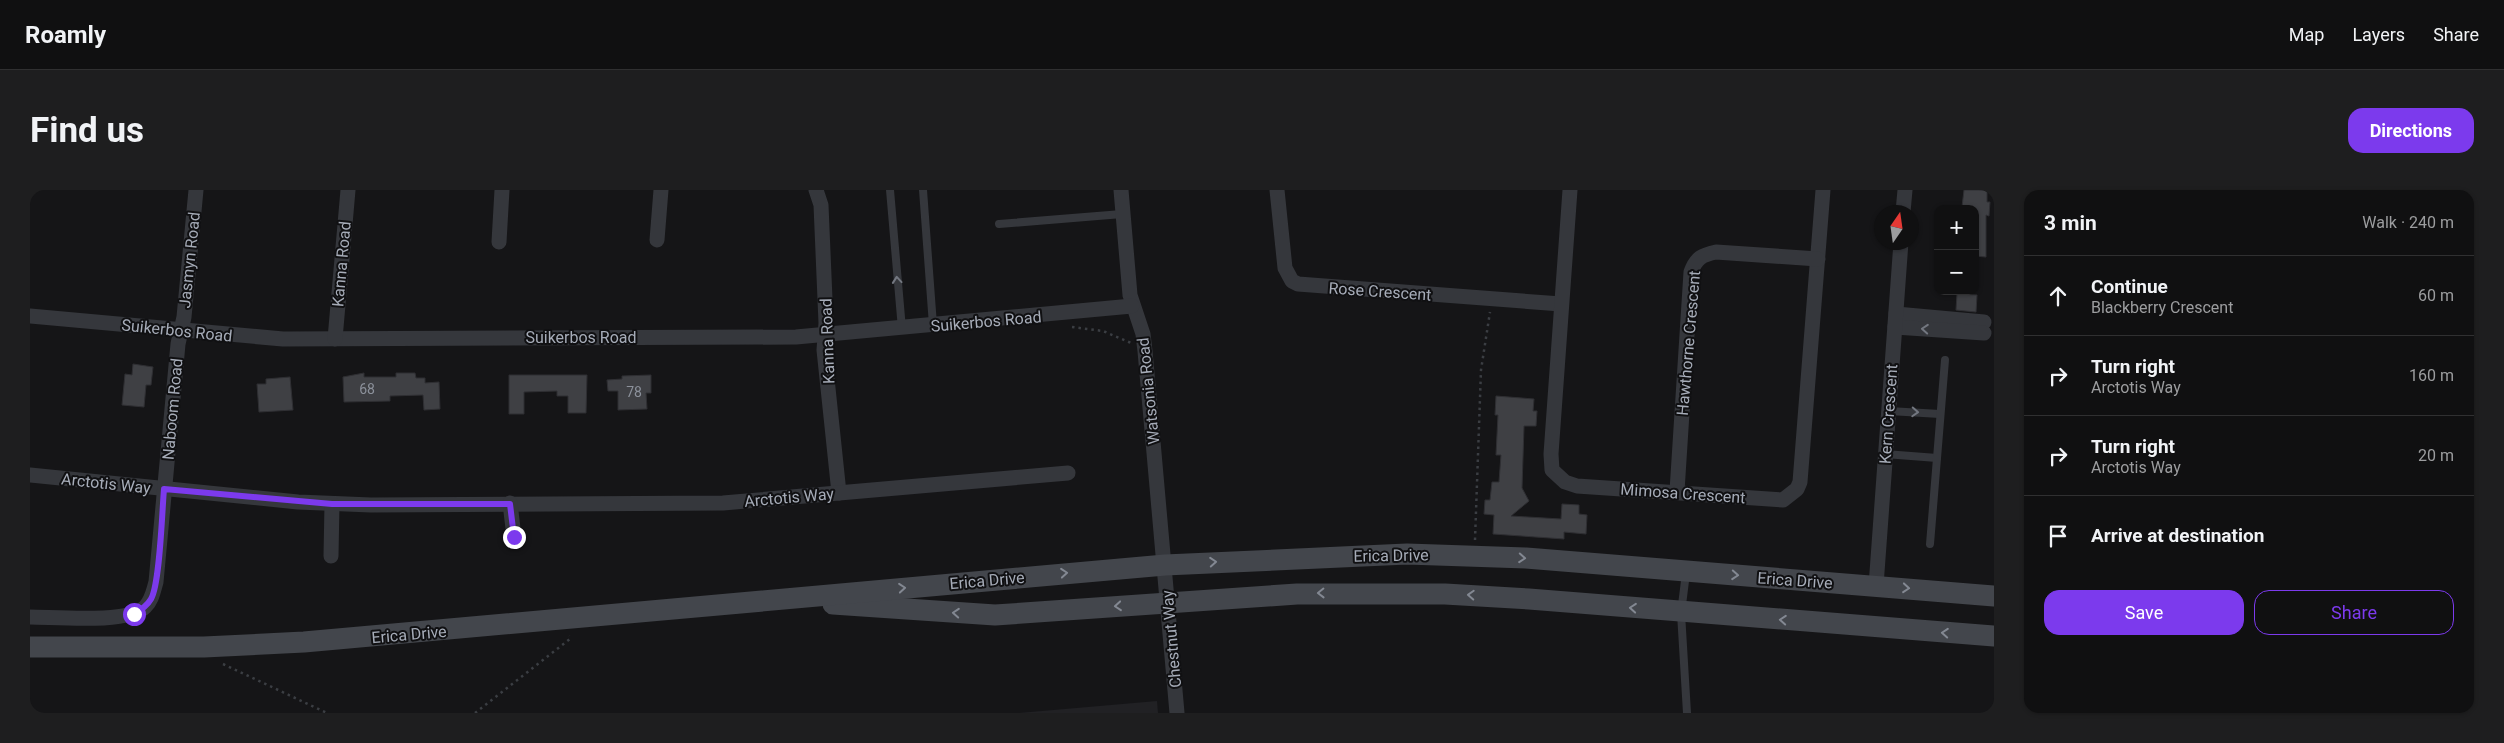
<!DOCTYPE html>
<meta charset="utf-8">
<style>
:root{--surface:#101011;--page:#1e1e1f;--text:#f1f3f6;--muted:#9c9d9f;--line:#303031;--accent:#7c3aed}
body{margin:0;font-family:Roboto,sans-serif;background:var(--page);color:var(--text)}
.controls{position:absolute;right:15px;top:15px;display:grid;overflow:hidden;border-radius:10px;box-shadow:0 1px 4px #0004}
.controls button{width:45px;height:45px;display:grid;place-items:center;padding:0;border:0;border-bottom:1px solid var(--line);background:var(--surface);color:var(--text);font:25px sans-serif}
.compass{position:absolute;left:1844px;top:15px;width:45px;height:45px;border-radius:50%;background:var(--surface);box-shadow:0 1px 4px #0004;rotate:13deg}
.stop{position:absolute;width:15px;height:15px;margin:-11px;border:4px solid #7c3aed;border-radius:50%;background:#fff}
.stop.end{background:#7c3aed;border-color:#fff;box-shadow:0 1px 5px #0008}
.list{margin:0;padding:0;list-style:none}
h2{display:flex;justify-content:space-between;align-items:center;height:65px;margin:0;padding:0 20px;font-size:21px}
h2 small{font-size:16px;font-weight:400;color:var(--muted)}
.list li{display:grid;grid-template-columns:32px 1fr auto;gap:15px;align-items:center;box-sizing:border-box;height:80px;padding:0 20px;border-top:1px solid var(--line)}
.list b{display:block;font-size:19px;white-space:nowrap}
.list p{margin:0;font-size:16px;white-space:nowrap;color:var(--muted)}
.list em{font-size:16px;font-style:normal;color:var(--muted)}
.actions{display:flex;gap:10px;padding:15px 20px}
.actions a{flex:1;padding:11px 0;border:1px solid var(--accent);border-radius:15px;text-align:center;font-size:18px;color:var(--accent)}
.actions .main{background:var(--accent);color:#fff}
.icon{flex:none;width:28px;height:28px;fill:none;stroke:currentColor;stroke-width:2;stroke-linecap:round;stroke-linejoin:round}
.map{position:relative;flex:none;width:1964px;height:523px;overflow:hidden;border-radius:15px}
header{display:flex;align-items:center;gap:30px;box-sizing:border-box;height:70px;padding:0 25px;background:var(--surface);border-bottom:1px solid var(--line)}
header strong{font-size:24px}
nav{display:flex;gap:28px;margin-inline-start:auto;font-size:18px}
.intro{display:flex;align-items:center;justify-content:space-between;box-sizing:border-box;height:120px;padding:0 30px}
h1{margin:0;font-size:35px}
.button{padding:12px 22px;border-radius:15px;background:var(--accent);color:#fff;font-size:18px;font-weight:700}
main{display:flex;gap:30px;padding:0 30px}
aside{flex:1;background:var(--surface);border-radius:15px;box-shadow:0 1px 4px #0004}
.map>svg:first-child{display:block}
.built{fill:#212124}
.building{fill:#3f4044;stroke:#2f2f33}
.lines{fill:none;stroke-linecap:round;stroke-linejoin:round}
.path{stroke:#3b3e43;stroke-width:2.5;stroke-dasharray:2.5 4;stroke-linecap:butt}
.lane{stroke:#35373c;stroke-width:8}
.street{stroke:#35373c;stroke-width:15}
.secondary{stroke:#43464c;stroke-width:21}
.oneway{stroke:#737780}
.oneway2{stroke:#838892}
.route{stroke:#7c3aed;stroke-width:6}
.labels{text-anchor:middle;stroke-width:4;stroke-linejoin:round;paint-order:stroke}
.number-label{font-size:14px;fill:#8c919b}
.street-label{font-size:16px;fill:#a6acb8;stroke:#101012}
</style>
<header>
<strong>Roamly</strong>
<nav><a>Map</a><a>Layers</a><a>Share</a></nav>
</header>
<div class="intro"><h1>Find us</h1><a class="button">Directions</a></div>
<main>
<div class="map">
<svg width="1964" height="523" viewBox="0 0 1964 523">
<rect width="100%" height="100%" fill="#151517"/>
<path class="built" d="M1127 511 1128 523H989Z"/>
<g class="building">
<path d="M1934 0H1955L1957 2V12H1960L1959 26 1956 25V67L1945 66V18L1932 17Z"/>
<path d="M1927 104 1947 105 1946 122 1926 120Z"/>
<path d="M103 174 123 177 121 195H116L114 217 92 215 95 184 102 185Z"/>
<path d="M334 183V187H366V183H385L386 188H395V193L409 192 410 219 394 220 393 205 360 206V211L314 212 313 187Z"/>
<path d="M479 185H557L556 223H538V206H527V201L494 202V224H479Z"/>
<path d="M621 185V203H616L617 219 588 220V201H578L577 190 592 189V186Z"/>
<path d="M260 187 263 220 229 222 227 194H236V189Z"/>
<path d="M1466 206 1504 209 1503 221H1507L1506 236H1494L1492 298 1499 311 1481 326 1531 329 1532 314 1549 315V324L1557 325 1556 344 1534 342V349L1463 344 1464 325 1454 324 1455 310H1460L1462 292H1469L1471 265H1466L1468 225H1465Z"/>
</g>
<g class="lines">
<g class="path">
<path d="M1042 137 1073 141 1101 153"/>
<path d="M1445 350 1451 180 1460 122"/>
<path d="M193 474 297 523"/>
<path d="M445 523 540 449 539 446"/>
</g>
<g class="lane">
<path d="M860 0 872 139"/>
<path d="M893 0 903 135"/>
<path d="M969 34 1092 24"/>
<path d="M1859 221 1910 224"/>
<path d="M1855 264 1907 268"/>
<path d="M1900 354 1915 170"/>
<path d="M1656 383 1651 423 1657 523"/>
</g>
<g class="street">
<path d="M786 0 791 15 796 133 794 160 809 303"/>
<path d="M1091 0 1100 105 1113 144 1115 161 1147 523"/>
<path d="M1247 0 1255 78 1262 91 1268 94 1531 114"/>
<path d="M1540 0 1521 264 1522 280 1535 292 1547 296 1753 310 1767 299 1770 292 1793 0"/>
<path d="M1873 22 1875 0"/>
<path d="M627 50 631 0"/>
<path d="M469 52 472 0"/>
<path d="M1866 124 1954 132"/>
<path d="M0 126 253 149 766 147 1102 116"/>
<path d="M1865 137 1954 143"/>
<path d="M305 149 318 0"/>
<path d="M0 285 268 312 341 315 693 313 1038 283"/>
<path d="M1647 301 1661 82C1666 68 1672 65 1686 62L1788 69"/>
<path d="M480 313 484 347"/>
<path d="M301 366 302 314"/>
<path d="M1846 396 1871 52"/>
<path d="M0 427C25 427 98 434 115 417 122 410 123 402 126 392L148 154 154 127 166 0"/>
</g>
<g class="secondary">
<path d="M803 414 965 425 1267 404H1415L1499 409 1964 446"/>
<path d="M0 457H174L274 452 1135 375 1377 364 1496 368 1964 406"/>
</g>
</g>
<defs><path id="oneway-chevron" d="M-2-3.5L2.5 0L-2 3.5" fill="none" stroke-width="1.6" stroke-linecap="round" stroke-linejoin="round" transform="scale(1.25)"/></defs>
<g class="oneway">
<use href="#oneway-chevron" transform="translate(867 90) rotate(-95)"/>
<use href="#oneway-chevron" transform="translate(1895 139) rotate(-176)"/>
<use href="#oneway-chevron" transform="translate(1885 222) rotate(3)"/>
</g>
<g class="oneway2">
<use href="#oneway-chevron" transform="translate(1492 368) rotate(4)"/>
<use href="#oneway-chevron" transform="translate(1183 372) rotate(-4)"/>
<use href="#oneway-chevron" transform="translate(1034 383) rotate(-5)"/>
<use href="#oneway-chevron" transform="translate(1705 385) rotate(4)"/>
<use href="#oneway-chevron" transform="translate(872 398) rotate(-5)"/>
<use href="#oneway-chevron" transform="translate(1876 398) rotate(5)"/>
<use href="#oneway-chevron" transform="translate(1291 403) rotate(179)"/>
<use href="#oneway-chevron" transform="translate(1441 405) rotate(-177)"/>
<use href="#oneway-chevron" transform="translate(1088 416) rotate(175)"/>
<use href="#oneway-chevron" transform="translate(1603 418) rotate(-175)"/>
<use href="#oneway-chevron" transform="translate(926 423) rotate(-176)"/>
<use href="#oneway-chevron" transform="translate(1753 430) rotate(-176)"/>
<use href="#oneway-chevron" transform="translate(1915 443) rotate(-176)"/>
</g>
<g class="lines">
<path class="route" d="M104 424C111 420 117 416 121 409 130 394 132 321 134 299L302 314H480L484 347"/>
</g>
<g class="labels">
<g class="number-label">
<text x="337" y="204">68</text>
<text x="604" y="207">78</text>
</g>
<g class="street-label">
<text transform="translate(159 70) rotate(-84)" y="6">Jasmyn Road</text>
<text transform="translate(311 74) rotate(-85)" y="6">Kanna Road</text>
<text transform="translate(1350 101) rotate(4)" y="6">Rose Crescent</text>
<text transform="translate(956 131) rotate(-5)" y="6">Suikerbos Road</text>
<text transform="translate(147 140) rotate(6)" y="6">Suikerbos Road</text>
<text x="551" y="153">Suikerbos Road</text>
<text transform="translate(797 151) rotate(-92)" y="6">Kanna Road</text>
<text transform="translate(1658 153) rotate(-85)" y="6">Hawthorne Crescent</text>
<text transform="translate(1118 201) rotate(-96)" y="6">Watsonia Road</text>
<text transform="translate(142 219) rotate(-85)" y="6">Naboom Road</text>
<text transform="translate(1858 224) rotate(-86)" y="6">Kern Crescent</text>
<text transform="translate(76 293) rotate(6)" y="6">Arctotis Way</text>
<text transform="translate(1653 303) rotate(4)" y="6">Mimosa Crescent</text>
<text transform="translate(759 307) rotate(-5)" y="6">Arctotis Way</text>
<text transform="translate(1361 365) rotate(-1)" y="6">Erica Drive</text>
<text transform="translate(957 390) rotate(-5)" y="6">Erica Drive</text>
<text transform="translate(1765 390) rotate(4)" y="6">Erica Drive</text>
<text transform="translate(379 444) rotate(-5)" y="6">Erica Drive</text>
<text transform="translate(1141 449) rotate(-95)" y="6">Chestnut Way</text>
</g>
</g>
</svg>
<div class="controls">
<button>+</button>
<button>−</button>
</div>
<svg class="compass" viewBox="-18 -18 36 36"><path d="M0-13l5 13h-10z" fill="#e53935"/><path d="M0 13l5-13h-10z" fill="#9c9d9f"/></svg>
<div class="stop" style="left:104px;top:424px"></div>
<div class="stop end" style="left:484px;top:347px"></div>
</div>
<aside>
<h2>3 min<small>Walk · 240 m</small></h2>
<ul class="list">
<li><svg class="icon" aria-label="ahead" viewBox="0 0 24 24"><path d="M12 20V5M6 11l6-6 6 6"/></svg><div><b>Continue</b><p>Blackberry Crescent</p></div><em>60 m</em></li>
<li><svg class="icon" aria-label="right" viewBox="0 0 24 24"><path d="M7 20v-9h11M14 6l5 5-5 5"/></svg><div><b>Turn right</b><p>Arctotis Way</p></div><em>160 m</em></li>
<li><svg class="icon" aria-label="right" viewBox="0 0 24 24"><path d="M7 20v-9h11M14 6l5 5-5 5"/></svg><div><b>Turn right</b><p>Arctotis Way</p></div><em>20 m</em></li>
<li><svg class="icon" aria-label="arrive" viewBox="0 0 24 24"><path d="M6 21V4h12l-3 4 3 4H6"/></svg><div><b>Arrive at destination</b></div></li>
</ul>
<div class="actions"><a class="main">Save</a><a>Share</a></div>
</aside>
</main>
